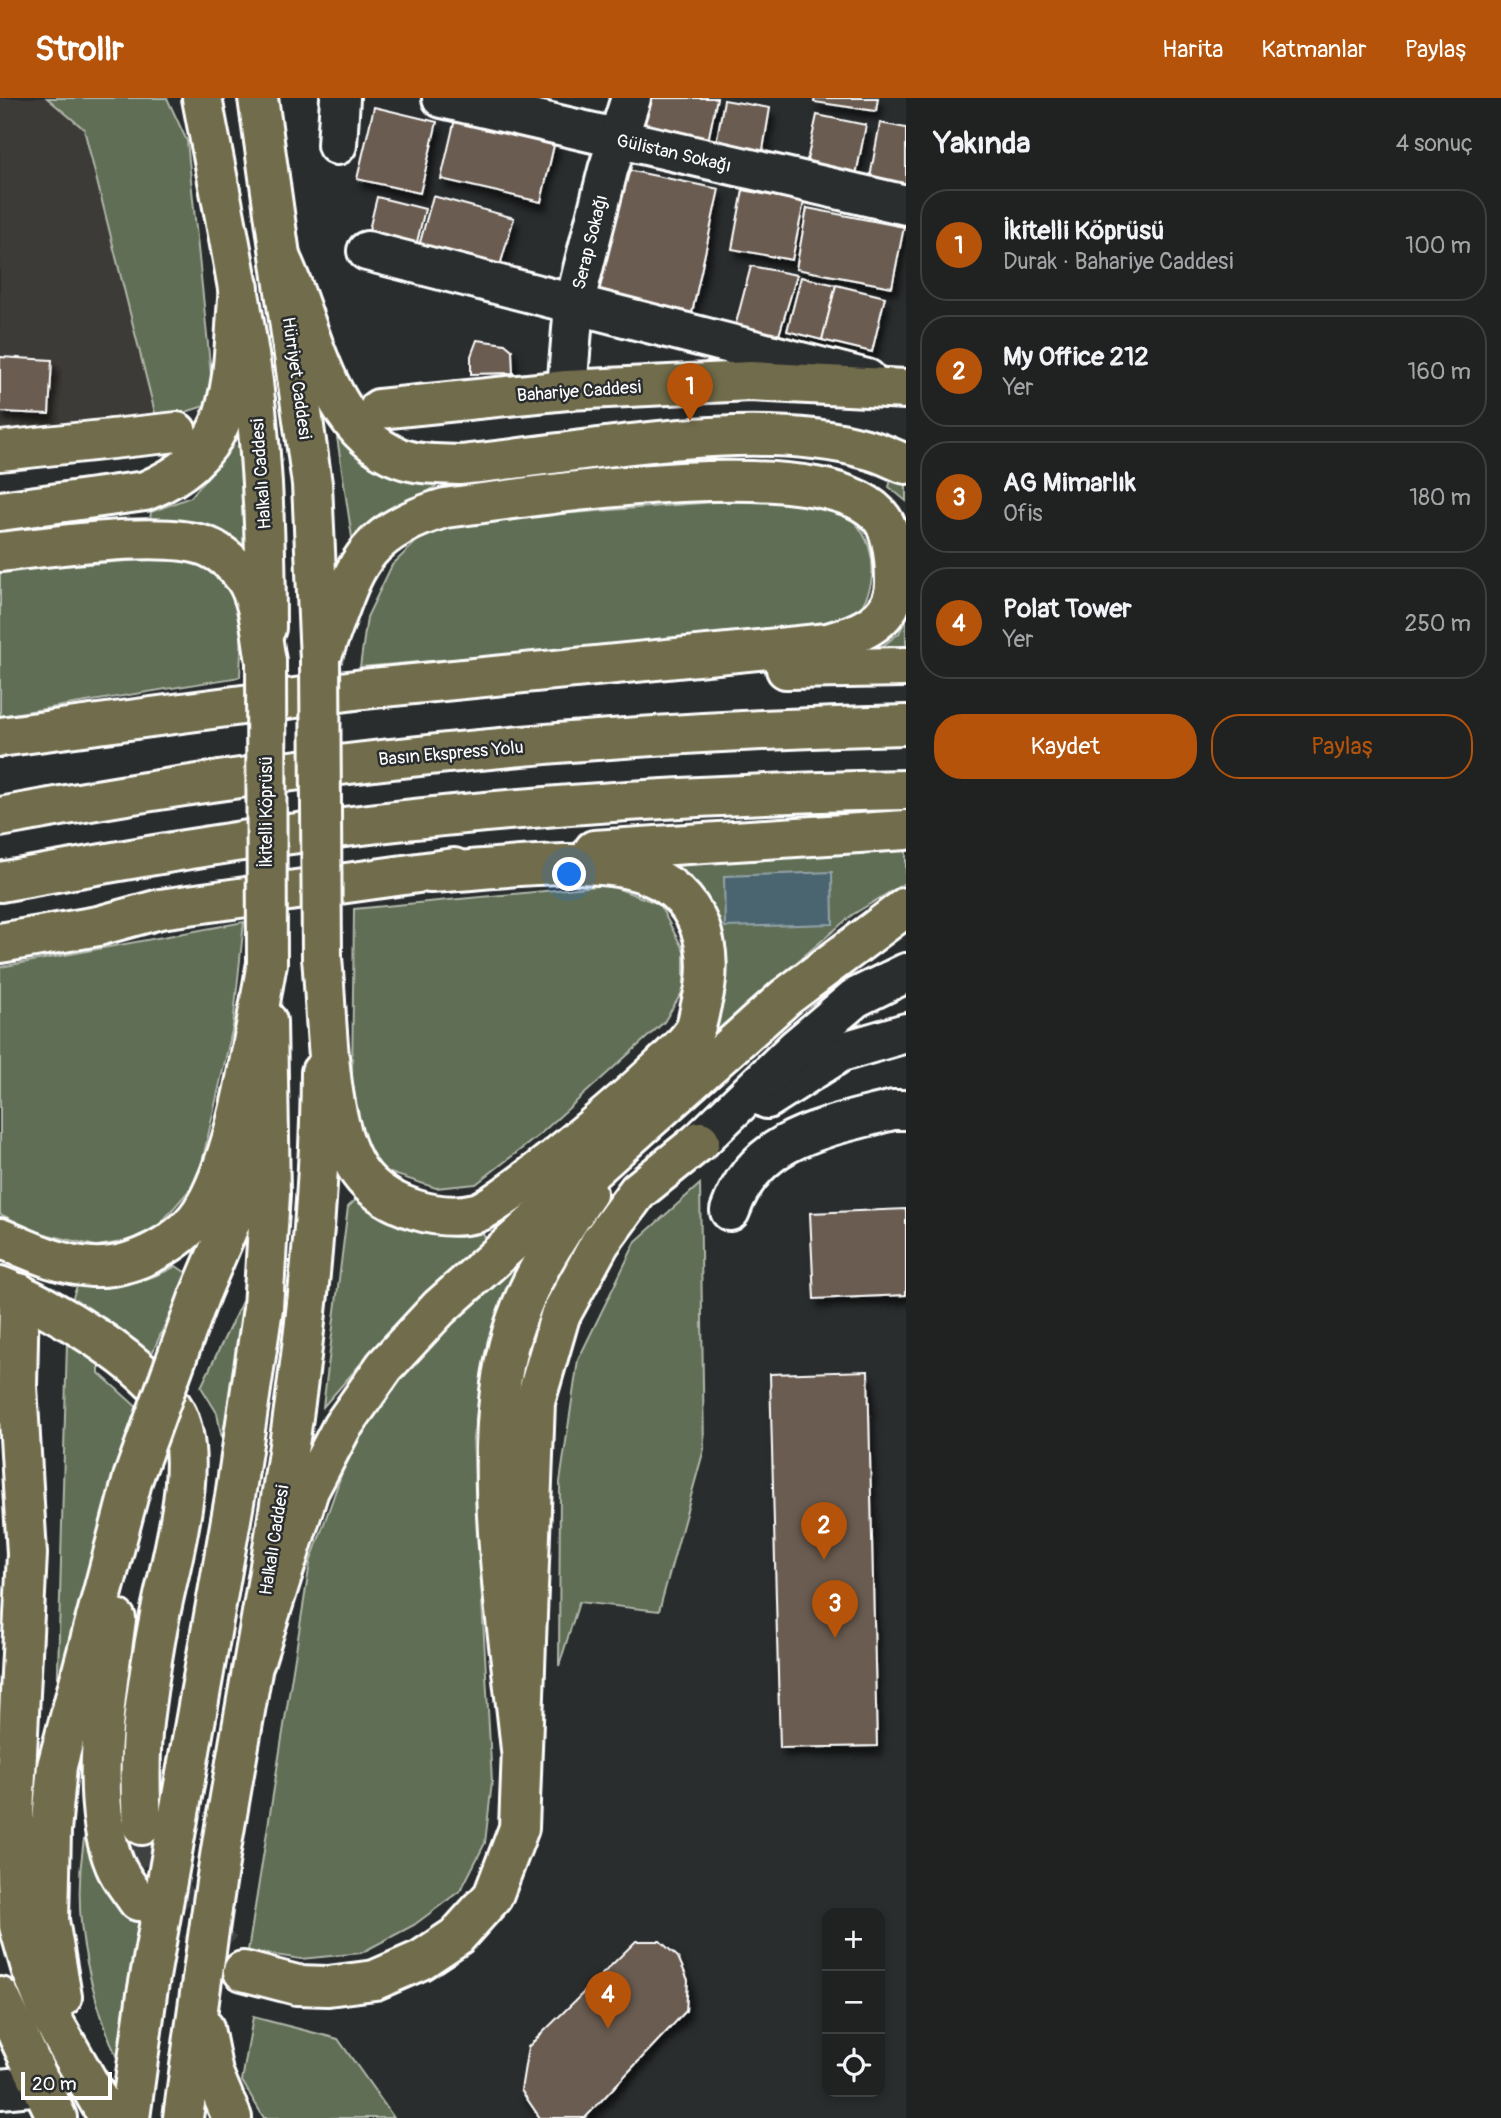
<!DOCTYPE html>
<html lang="tr">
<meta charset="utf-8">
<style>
:root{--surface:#202222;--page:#2d2f2f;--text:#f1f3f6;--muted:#a2a4a5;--line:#3d3f40;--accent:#b45309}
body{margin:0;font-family:Pangolin,sans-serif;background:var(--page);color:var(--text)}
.controls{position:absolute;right:21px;bottom:21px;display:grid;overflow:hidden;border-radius:14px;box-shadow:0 4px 10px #0003}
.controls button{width:63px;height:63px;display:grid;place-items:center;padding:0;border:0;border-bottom:2px solid var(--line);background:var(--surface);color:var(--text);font:35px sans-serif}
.scale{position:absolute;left:21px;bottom:18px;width:91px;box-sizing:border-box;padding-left:7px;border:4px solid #fff;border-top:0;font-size:19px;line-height:24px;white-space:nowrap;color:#fff;-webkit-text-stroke:5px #2a2d2e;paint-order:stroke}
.you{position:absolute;left:570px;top:777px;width:24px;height:24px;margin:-18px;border:5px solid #fff;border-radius:50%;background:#1a73e8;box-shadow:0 0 0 10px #1a73e833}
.badge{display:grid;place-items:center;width:46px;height:46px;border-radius:50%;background:var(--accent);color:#fff;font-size:23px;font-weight:700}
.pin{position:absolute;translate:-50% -58px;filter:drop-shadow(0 2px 4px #0008)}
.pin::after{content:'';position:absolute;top:37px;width:24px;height:21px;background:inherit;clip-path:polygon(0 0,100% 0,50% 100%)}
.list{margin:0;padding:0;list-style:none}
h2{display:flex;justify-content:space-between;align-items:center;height:91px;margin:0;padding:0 28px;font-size:30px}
h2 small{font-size:23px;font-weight:400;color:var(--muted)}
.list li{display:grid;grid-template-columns:46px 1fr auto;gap:21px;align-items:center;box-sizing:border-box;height:112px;margin:0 14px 14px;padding:0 14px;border:2px solid var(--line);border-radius:28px}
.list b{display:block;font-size:26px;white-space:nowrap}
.list p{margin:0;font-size:23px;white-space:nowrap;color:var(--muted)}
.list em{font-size:23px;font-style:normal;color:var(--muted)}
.actions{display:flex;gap:14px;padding:21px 28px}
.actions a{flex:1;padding:16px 0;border:2px solid var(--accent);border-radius:28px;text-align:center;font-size:24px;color:var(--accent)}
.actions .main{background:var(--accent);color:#fff}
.icon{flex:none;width:38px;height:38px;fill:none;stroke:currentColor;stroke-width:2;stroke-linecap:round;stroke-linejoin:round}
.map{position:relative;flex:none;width:906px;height:2020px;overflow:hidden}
header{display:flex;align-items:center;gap:42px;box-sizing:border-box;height:98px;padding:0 35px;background:var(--accent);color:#fff}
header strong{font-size:33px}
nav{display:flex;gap:38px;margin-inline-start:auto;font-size:24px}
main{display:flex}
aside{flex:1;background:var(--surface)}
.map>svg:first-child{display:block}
.built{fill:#3d3b38}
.green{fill:#606e55;stroke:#b0b6aa;stroke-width:2}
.water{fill:#4b6570;stroke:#93a3a9;stroke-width:2}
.building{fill:#6a5c51;stroke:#fff;stroke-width:2;filter:url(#shadow)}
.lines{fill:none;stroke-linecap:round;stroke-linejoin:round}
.major-tunnel{stroke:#3f4243;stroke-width:38;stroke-dasharray:38 19;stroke-linecap:butt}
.minor-casing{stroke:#fff;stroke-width:44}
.major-casing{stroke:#fff;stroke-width:44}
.highway-casing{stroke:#fff;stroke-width:44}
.minor{stroke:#2a2d2e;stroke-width:38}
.major{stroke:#716c4b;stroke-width:38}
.highway{stroke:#716c4b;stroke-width:38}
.major-bridge-casing{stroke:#fff;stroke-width:44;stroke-linecap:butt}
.major-bridge{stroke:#716c4b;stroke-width:38}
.labels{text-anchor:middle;stroke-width:5;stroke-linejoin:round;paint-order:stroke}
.street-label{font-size:18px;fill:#fff;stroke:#2a2d2e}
</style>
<header>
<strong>Strollr</strong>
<nav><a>Harita</a><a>Katmanlar</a><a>Paylaş</a></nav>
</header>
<main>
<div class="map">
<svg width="906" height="2020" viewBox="0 0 906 2020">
<defs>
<filter id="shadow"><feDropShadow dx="4.5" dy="8" stdDeviation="3.5" flood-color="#0009"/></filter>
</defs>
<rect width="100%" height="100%" fill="#2a2d2e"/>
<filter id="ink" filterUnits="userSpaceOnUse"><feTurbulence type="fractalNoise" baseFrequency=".0143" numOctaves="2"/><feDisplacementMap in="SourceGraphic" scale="14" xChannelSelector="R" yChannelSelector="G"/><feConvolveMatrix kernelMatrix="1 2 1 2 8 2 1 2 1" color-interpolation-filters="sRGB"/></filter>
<g filter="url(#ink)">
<path class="built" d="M0 0H47L84 30 157 323 0 341Z"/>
<g class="green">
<path d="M47 0H167L187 43 214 305 157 323 84 31Z"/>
<path d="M334 319 395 372 436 388 390 419 354 453Z"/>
<path d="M243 336 252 461 149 431 151 414 191 399Z"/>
<path d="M893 374 906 382V403L889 389Z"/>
<path d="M777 399C793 401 815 400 830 406 869 423 884 470 863 506 857 516 838 524 827 530L360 569 367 519 392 467 422 438 470 423Z"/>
<path d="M179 459 216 471 243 502 240 579 0 618V473Z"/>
<path d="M906 522V554L874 555 899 535Z"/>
<path d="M906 748V784L852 817 696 950 720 910 724 880 642 758Z"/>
<path d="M608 787 659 806 684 853V891L664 924 538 1038 476 1086 436 1090 384 1073 362 1042 352 981 354 811Z"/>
<path d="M244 824 233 928 198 1082 148 1140 96 1148 40 1135 0 1116V869Z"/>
<path d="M700 1086 704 1351 659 1513 579 1504 559 1568 560 1384 578 1262 636 1143Z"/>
<path d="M363 1095 479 1131 488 1143 384 1239 323 1309 348 1109Z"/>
<path d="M520 1163 488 1241 473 1340 492 1684 485 1745 461 1792 414 1827 361 1855 301 1861 248 1853 310 1465 343 1372 371 1318 426 1248Z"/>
<path d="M176 1168 188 1176 150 1260 72 1202 77 1188C119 1187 137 1189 176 1168Z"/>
<path d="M246 1195 227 1367 217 1315 201 1289Z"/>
<path d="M67 1244 99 1265V1275L140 1312 56 1645Z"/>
<path d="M98 1690 105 1765 140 1827 123 1975C92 1902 71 1829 83 1748 85 1729 93 1709 98 1690Z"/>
<path d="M253 1919 338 1941 394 2020H264L242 1983Z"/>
</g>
<path class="water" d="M832 774 833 826 725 829 724 778Z"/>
<g class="building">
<path d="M643 0H717L707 48 637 35Z"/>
<path d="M815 0H878L876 13 814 4Z"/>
<path d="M724 2 770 10 760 70 713 62Z"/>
<path d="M374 9 437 24 420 95 357 81Z"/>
<path d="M817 17 866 27 854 87 804 76Z"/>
<path d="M455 21 555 43 541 104 441 81Z"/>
<path d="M880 25 906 30V92L869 85Z"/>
<path d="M613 69 719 91 689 229 579 204Z"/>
<path d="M743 92 804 104 792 162 732 151Z"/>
<path d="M433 98 514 120 499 171 419 148Z"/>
<path d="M377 99 425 111 415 152 367 140Z"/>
<path d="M807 110 904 129 892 189 796 171Z"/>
<path d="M751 168 797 177 779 237 735 229Z"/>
<path d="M801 179 836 187 822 242 787 233Z"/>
<path d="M836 187 885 199 872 254 822 242Z"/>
<path d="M477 242 505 246 512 252 513 275 471 276V258Z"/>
<path d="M0 259 52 262 49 316 0 314Z"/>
<path d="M906 1111V1197L814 1201 810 1115Z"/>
<path d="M868 1273 877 1648 780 1650 770 1276Z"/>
<path d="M636 1843H660L678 1859 688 1882 686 1913 585 2020H540L521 1992 528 1949Z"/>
</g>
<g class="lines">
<g class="major-tunnel">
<path d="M225 329 377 312"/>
<path d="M142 1727 151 1754 181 1810 243 1873"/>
</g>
<g class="minor-casing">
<g id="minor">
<path d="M442 0 906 107"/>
<path d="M337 47 340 0"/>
<path d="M367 153 867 281"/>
<path d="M567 292 574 207 608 72 631 0"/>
<path d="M767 1001 841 954 906 935"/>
<path d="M700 1043 796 950 855 900 906 875"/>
<path d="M730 1113C756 1038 825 1030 893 1012H906"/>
<path d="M0 1991 42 1987"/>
</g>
</g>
<g class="major-casing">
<g id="major">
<path d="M202 0C220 95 240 189 253 284 263 366 266 448 266 530"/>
<path d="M258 0 312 386 320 562"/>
<path d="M379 311 567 292 750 283 906 291"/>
<path d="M0 353 177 334"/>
<path d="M0 1188C49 1206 150 1267 175 1313 203 1364 169 1467 159 1522 153 1553 148 1585 144 1616 139 1653 140 1690 142 1727"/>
<path d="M200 1196 248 1083 255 1047"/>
<path d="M17 1288 27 1456 14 1715 19 1828 31 1870 49 1916 101 2007"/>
<path d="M14 1312 17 1288 19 1195"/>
<path d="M116 1521C107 1592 87 1701 115 1767 120 1780 131 1792 138 1803"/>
<path d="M243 1873 297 1887 328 1888 375 1882 421 1862 457 1838 493 1798 519 1730 535 1304 560 1218 600 1145 638 1093 700 1043"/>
<path d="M0 1899 57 2020"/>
<path d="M62 1899 49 1822 51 1733 57 1668 133 1380"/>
<path d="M204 1930 213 1975 232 2020"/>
<path d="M130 2020 147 1896 235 1399 263 1210 270 1096 267 923"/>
<path d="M183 2020C195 1931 207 1841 221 1752 264 1494 319 1237 321 974"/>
</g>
</g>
<g class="highway-casing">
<g id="highway">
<path d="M281 161C312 225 325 332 400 360 419 367 439 366 459 367 580 356 750 318 866 351 880 354 893 361 906 366"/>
<path d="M0 413 145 393C243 353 230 280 239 190"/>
<path d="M0 454C49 449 166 431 208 449 222 455 236 468 245 480 260 503 261 537 266 563"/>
<path d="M786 571 906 569"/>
<path d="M0 639 363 591 828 545C860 536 896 522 895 483 895 465 893 436 882 421 830 348 529 400 445 410 350 438 354 481 320 562"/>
<path d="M0 719C299 663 602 634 906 627"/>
<path d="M594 752 906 732"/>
<path d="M0 784C78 770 157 756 235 744 453 711 685 696 906 692"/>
<path d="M0 845 98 828 160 811 454 770"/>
<path d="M322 860C328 920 325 1035 364 1080 389 1109 439 1124 476 1115 505 1107 680 960 694 933 698 925 699 915 701 907 717 852 700 793 640 774 587 757 488 772 430 775"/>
<path d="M0 1140C29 1152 59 1167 92 1169 132 1171 185 1144 205 1108 240 1047 254 935 267 865"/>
<path d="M255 1563 309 1392 342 1329 385 1268 439 1210 786 899 906 809"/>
<path d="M521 1652C509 1529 476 1353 512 1235 527 1184 557 1139 587 1095"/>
</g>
</g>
<use href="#minor" class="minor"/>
<use href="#major" class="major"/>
<use href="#highway" class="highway"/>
<g class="major-bridge-casing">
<g id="major-bridge">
<path d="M320 562 322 860"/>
<path d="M266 563 267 865"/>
<path d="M133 1380 200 1196"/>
</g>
</g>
<use href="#major-bridge" class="major-bridge"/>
</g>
</g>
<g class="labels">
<g class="street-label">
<text transform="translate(674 55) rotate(13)" y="6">Gülistan Sokağı</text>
<text transform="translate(590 144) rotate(-76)" y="6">Serap Sokağı</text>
<text transform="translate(297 280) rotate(82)" y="6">Hürriyet Caddesi</text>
<text transform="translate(579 293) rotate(-4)" y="6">Bahariye Caddesi</text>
<text transform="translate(261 376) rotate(-94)" y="6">Halkalı Caddesi</text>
<text transform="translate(451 655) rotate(-5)" y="6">Basın Ekspress Yolu</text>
<text transform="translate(266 714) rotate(-90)" y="6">İkitelli Köprüsü</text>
<text transform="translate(274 1442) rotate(-81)" y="6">Halkalı Caddesi</text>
</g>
</g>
</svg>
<div class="controls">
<button>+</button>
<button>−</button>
<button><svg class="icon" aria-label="locate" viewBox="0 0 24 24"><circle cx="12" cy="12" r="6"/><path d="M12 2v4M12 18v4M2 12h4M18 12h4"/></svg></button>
</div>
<div class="scale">20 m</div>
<div class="you"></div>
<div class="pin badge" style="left:690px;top:323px">1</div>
<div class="pin badge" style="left:824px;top:1462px">2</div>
<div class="pin badge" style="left:835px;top:1540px">3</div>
<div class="pin badge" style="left:608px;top:1931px">4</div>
</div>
<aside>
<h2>Yakında<small>4 sonuç</small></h2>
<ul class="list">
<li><span class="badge">1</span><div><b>İkitelli Köprüsü</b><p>Durak · Bahariye Caddesi</p></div><em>100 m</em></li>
<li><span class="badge">2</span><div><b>My Office 212</b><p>Yer</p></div><em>160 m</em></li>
<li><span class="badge">3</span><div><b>AG Mimarlık</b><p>Ofis</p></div><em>180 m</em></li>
<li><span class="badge">4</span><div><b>Polat Tower</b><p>Yer</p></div><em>250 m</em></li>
</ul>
<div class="actions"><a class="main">Kaydet</a><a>Paylaş</a></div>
</aside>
</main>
